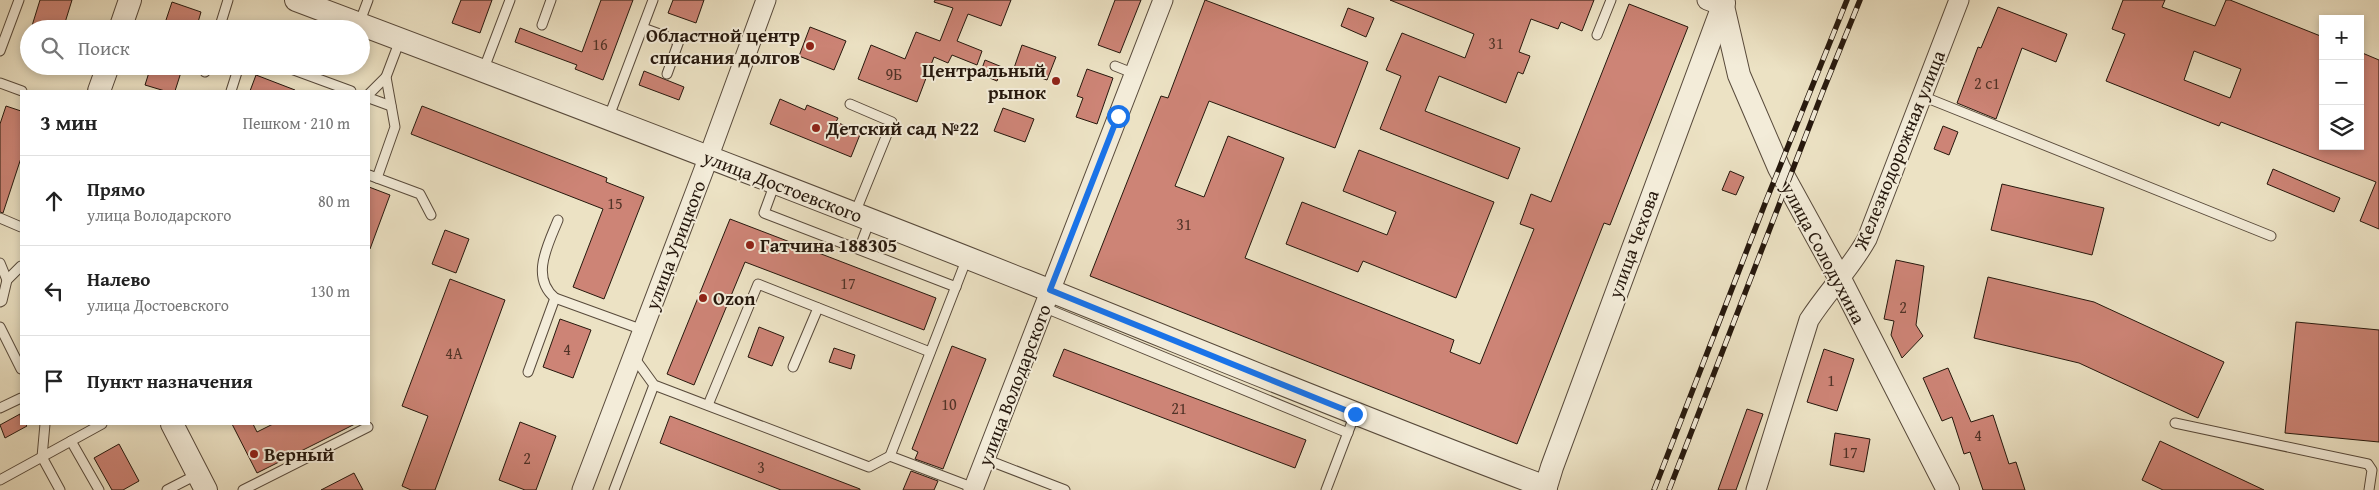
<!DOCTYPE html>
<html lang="ru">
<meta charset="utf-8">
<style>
:root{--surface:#fff;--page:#f6f6f6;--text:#222;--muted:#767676;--line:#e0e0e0}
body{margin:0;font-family:"Gentium Book Plus",serif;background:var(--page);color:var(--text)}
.controls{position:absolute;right:15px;top:15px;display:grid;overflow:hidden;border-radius:0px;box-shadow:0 2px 8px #0003}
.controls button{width:45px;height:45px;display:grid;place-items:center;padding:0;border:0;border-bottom:1px solid var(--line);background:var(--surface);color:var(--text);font:25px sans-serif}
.stop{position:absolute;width:15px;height:15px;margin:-11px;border:4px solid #1a73e8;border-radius:50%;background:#fff}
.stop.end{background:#1a73e8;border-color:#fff;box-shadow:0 1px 5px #0008}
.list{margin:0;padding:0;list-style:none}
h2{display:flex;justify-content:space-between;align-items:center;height:65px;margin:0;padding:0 20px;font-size:21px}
h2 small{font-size:16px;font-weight:400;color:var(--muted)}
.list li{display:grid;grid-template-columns:32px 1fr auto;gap:15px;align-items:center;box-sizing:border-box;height:90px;padding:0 20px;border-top:1px solid var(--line)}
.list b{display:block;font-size:19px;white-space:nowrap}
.list p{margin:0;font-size:16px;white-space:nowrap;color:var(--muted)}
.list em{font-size:16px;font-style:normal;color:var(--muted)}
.icon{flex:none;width:28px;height:28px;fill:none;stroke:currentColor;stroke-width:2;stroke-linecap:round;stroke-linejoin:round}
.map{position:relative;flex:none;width:2379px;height:490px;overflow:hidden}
.search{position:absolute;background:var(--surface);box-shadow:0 2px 8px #0003;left:20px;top:20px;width:350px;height:55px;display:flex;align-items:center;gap:12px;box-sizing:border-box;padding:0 18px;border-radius:28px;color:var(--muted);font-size:19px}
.panel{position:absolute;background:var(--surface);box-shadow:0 2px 8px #0003;left:20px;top:90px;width:350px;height:335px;border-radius:0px}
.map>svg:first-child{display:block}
.building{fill:#cd8476;stroke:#26180d;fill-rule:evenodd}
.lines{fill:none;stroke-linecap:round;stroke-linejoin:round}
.service-casing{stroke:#584a3b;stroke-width:11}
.minor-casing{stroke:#584a3b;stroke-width:21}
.tertiary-casing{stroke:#584a3b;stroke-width:24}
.service{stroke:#f3ecd9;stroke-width:9}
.minor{stroke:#f3ecd9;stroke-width:19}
.tertiary{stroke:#f3ecd9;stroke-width:22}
.rail-casing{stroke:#26180d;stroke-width:5.5}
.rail{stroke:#f3ecd9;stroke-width:4;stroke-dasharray:11;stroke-linecap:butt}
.route{stroke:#1a73e8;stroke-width:6}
.poi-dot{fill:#8f2418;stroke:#f3ecd9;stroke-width:2}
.labels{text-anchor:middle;stroke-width:4;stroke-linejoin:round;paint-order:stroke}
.number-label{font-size:16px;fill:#503327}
.poi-label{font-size:19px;font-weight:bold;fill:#26180d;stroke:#f3ecd9;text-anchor:start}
.street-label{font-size:19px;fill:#26180d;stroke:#f3ecd9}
</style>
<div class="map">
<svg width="2379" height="490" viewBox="0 0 2379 490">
<rect width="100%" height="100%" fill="#ece2c4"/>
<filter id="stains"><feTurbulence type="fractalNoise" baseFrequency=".004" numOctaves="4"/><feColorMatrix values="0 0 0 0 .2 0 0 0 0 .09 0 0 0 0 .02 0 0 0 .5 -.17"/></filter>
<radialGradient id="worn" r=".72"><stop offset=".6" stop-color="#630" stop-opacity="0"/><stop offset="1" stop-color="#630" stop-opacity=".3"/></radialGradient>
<g class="building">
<path d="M40 0H72L63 29H31Z"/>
<path d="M461 0H492L480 33 452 23Z"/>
<path d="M601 0H633L603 80 575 69 577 65 515 42 520 28 582 52Z"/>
<path d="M673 0H704L696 23 668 13Z"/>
<path d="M935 0H1011L1001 26 968 14 957 41 982 51 977 65 952 55 948 63 934 57 917 102 858 79 871 45 905 59 916 32 940 41 953 8 934 2Z"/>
<path d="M1115 0H1141L1120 53 1098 45Z"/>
<path d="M1205 0 1368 62 1335 148 1209 101 1175 186 1204 197 1228 136 1284 158 1245 258 1454 340 1450 352 1480 364 1534 229 1520 224 1531 194 1551 202 1629 4 1688 27 1610 225 1604 223 1517 444 1090 276 1161 96 1168 98Z"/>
<path d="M1390 0H1594L1582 31 1561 22 1558 29 1531 19 1519 52 1530 56 1523 74 1518 72 1506 103 1439 76 1425 111 1520 148 1508 179 1380 129 1401 76 1386 70 1402 33 1465 58 1474 34Z"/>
<path d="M2123 0H2165L2162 7 2215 26 2226 0H2230L2323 37V146H2360V52L2379 60V229L2360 221 2376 182 2221 122 2219 126 2106 81 2125 34 2112 29ZM2194 51 2241 69 2230 98 2184 80Z"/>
<path d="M172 2 201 12 196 29H163Z"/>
<path d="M1998 7 2067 34 2056 62 2022 48 1996 119 1957 103 1978 47 1981 48Z"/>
<path d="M1348 8 1374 18 1366 37 1341 26Z"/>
<path d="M810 27 846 41 834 70 799 56Z"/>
<path d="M1022 45 1056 57 1047 80 1014 68Z"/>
<path d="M985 60 1002 67 997 81 980 74Z"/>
<path d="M151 66H183L175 91H165L145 85Z"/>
<path d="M1087 69 1113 78 1097 124 1076 117 1083 98 1077 96Z"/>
<path d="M644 71 684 87 679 100 639 85Z"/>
<path d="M256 75 295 90V91H250Z"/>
<path d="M780 99 805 110 807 105 838 118 836 122 861 132 851 157 770 124Z"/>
<path d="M6 106 21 111V158L3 213 0 212V124Z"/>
<path d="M422 106 607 178 606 182 644 197 604 299 573 287 603 209 411 134Z"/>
<path d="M1003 108 1034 119 1025 142 994 131Z"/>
<path d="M1943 126 1958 132 1949 155 1934 149Z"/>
<path d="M1359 150 1494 202 1456 298 1363 261 1358 272 1286 244 1302 202 1387 235 1396 212 1343 191Z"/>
<path d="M2273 169 2340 198 2334 212 2267 184Z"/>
<path d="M1730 171 1744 177 1736 195 1722 190Z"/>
<path d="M2002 184 2104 208 2092 255 1991 230Z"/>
<path d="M369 187 390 195 370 249H369Z"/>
<path d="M730 219 936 298 924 330 745 262 694 385 667 374Z"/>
<path d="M445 230 469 239 456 273 432 264Z"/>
<path d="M1896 260 1924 266 1916 325 1923 336 1902 358 1891 335 1894 321 1884 319Z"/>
<path d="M1988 277 2094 302 2224 362 2198 418 2079 363 1974 338Z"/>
<path d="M450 279 505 300 435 490H411L402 486 428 416 402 406Z"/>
<path d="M560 319 591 330 573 378 543 367Z"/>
<path d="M2296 322 2379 330V442L2285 433Z"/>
<path d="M759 327 784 337 772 366 748 357Z"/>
<path d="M952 346 986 359 943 469 915 459 918 452 912 449Z"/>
<path d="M834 348 855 355 851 369 829 362Z"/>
<path d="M1064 349 1306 440 1295 468 1053 376Z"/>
<path d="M1824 349 1854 359 1837 411 1807 402Z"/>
<path d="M1948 368 1971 422 1993 415 2009 464 2016 462 2025 490H1983L1970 452 1964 454 1952 417 1942 421 1923 378Z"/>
<path d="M1747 409 1763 414 1736 490H1718Z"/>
<path d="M20 414 21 424H25L27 426 5 438 0 425Z"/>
<path d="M670 416 860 489V490H781L660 443Z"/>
<path d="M520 422 556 436 536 490H525L499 480Z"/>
<path d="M232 424H253L257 432 273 424H355L257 473Z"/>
<path d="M1835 433 1870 439 1864 472 1830 465Z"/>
<path d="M2160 441 2264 490H2163L2142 480Z"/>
<path d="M119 444 139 481 123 490H112L94 458Z"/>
<path d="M911 471 938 481 934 490H903Z"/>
<path d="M354 473 363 490H321Z"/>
</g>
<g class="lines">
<g class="service-casing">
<g id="service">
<path d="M359 24 368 0"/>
<path d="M542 25 551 0"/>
<path d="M643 28 679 41 667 74"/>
<path d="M219 29 228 0"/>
<path d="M1597 35 1611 0"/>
<path d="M0 51 19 0"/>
<path d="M283 66 351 91"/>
<path d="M1115 66 1135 74"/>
<path d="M483 71 510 0"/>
<path d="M205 72 207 66"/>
<path d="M0 83 22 91"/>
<path d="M231 91 239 66"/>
<path d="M369 94 386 77"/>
<path d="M1922 96 2271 236"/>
<path d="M369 98 391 106"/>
<path d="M850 104 892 122 855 213"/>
<path d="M608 119 653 0"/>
<path d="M369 175 420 194 431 215"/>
<path d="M377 178 395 127 386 77 400 40"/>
<path d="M775 183 764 213 956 287"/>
<path d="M0 218 21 227"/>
<path d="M558 220C548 245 530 277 555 298L643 330"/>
<path d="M859 249 870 220"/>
<path d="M0 263 7 280"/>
<path d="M0 302 2 301 7 280 21 266"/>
<path d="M1043 307 1348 433"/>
<path d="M0 327 21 369"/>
<path d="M633 356 654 385 869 467 890 456 974 488"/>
<path d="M793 367 818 308"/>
<path d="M528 372 555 298"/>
<path d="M708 405 758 284 930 352"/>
<path d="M0 408 21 398"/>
<path d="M2175 423 2368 464 2372 470 2369 490"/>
<path d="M45 424 42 457 60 490"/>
<path d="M71 441 99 490"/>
<path d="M890 456 967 258"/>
<path d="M985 459 1065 490"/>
<path d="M0 480 102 424"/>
<path d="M167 490 198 474"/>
<path d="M243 490 368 427"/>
<path d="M614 490 654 385"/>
<path d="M1326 490 1355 414"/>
</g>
</g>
<g class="minor-casing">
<g id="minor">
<path d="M1707 0 1723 6"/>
<path d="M582 490 703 172 766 0"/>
<path d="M973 490 1163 0"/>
<path d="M1756 490 1809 320C1827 292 1851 268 1867 239L1959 0"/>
</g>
</g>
<g class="tertiary-casing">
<g id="tertiary">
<path d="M296 0C540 92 784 185 1026 281 1199 350 1371 422 1546 487"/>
<path d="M1723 6 1739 75 1779 168 1840 279 1948 490"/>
<path d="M120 29 130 0"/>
<path d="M99 91 108 66"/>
<path d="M172 424 206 490"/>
<path d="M1545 490 1552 467 1724 3"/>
</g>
</g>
<use href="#service" class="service"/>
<use href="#minor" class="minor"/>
<use href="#tertiary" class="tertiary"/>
<g class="rail-casing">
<g id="rail">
<path d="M1654 490 1766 201 1847 0"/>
<path d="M1669 490 1823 91 1860 0"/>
</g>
</g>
<use href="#rail" class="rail"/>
</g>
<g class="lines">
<path class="route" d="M1118 116 1050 290 1355 414"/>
</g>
<g class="poi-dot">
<circle cx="810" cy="46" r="5"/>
<circle cx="1056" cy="81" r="5"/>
<circle cx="816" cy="128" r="5"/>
<circle cx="750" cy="245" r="5"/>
<circle cx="703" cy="298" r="5"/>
<circle cx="254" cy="454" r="5"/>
</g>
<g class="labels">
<g class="number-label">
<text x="1496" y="49">31</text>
<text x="600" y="50">16</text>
<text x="894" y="80">9Б</text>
<text x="1987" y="89">2 с1</text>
<text x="615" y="209">15</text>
<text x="1184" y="230">31</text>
<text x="848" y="289">17</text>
<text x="1903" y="313">2</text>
<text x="567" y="355">4</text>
<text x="454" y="359">4А</text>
<text x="1831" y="386">1</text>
<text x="949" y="410">10</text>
<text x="1179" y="414">21</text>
<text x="1978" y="441">4</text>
<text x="1850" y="458">17</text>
<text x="527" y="464">2</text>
<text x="761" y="473">3</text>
</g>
<g class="poi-label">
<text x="800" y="42" text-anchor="end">Областной центр<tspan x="800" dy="22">списания долгов</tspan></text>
<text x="1046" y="77" text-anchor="end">Центральный<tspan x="1046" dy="22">рынок</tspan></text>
<text x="826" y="135">Детский сад №22</text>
<text x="760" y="252">Гатчина 188305</text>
<text x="713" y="305">Ozon</text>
<text x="264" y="461">Верный</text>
</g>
<g class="street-label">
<text transform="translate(1899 150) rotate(-68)" y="7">Железнодорожная улица</text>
<text transform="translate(783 186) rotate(21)" y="7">улица Достоевского</text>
<text transform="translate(1633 244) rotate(-70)" y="7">улица Чехова</text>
<text transform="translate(675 245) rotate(-69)" y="7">улица Урицкого</text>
<text transform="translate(1824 253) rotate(62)" y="7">улица Солодухина</text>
<text transform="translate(1014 385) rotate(-69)" y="7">улица Володарского</text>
</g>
</g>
<rect width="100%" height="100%" filter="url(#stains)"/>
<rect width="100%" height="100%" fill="url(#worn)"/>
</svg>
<div class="controls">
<button>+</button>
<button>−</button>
<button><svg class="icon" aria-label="layers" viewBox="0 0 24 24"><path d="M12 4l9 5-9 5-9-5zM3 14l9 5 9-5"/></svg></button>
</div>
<div class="stop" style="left:1118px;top:116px"></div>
<div class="stop end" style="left:1355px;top:414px"></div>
<div class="search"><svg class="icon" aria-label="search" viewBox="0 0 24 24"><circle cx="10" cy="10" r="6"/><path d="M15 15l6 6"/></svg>Поиск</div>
<section class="panel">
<h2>3 мин<small>Пешком · 210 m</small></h2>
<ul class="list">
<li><svg class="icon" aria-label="ahead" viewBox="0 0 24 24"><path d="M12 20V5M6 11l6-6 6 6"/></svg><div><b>Прямо</b><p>улица Володарского</p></div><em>80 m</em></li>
<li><svg class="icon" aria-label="left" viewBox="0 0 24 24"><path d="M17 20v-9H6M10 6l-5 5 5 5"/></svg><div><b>Налево</b><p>улица Достоевского</p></div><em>130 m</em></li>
<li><svg class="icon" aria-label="arrive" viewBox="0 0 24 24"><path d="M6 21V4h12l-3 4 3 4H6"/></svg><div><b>Пункт назначения</b></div></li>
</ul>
</section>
</div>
